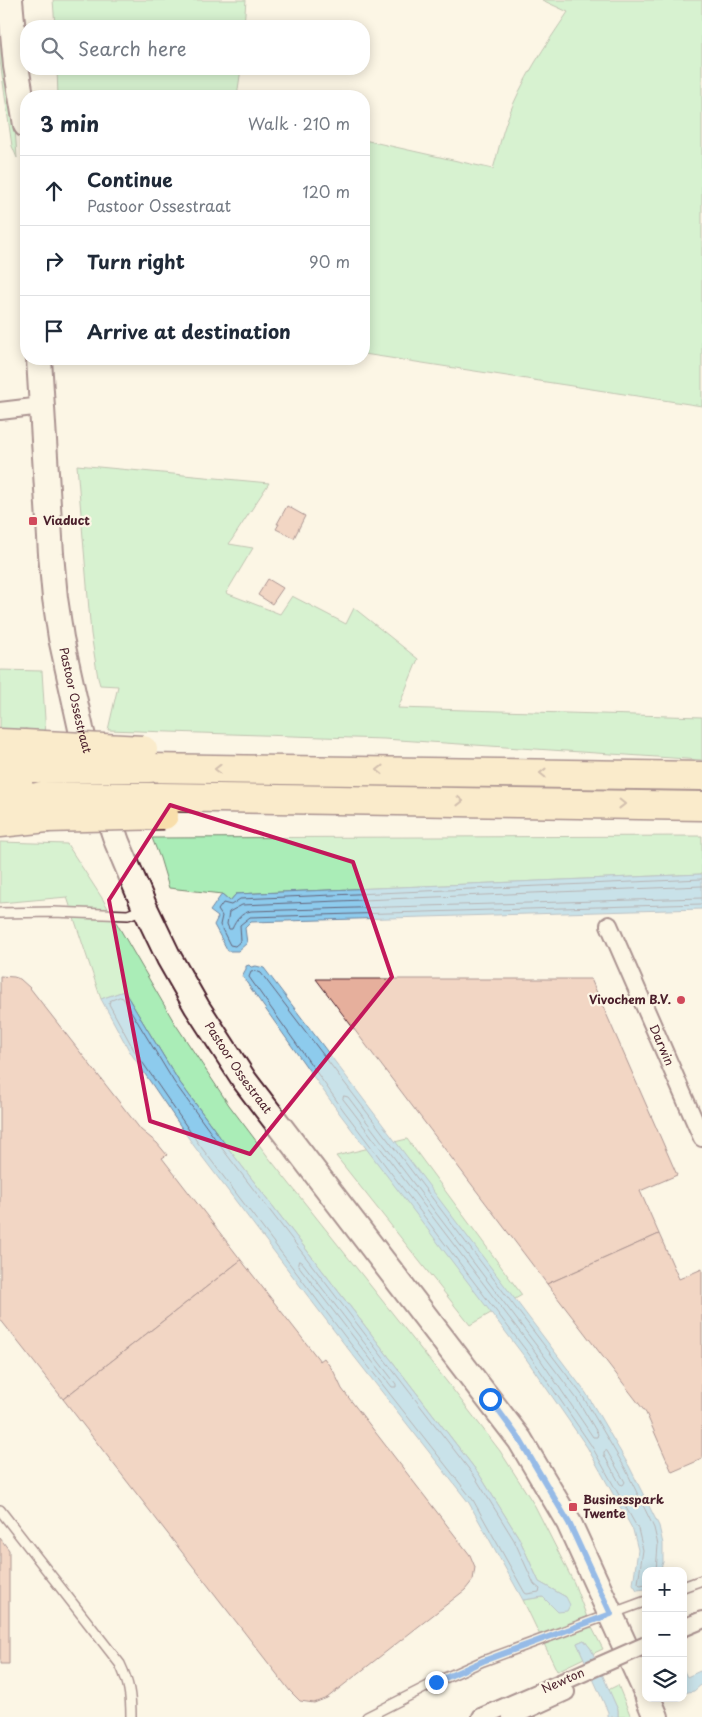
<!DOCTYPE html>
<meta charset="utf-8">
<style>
:root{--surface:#fff;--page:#f6f6f7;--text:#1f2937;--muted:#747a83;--line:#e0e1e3}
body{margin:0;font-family:"Playpen Sans",sans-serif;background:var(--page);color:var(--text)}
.controls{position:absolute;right:15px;bottom:15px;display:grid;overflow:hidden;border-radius:10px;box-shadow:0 2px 12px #0003}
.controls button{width:45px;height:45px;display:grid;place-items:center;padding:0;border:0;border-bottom:1px solid var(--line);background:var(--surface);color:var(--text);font:25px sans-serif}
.stop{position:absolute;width:15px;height:15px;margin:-11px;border:4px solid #1a73e8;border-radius:50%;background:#fff}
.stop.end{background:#1a73e8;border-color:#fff;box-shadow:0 1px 5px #0008}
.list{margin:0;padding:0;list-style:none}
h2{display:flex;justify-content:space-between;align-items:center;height:65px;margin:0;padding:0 20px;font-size:21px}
h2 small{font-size:16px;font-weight:400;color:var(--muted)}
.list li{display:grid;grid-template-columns:32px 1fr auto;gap:15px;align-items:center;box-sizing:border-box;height:70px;padding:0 20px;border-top:1px solid var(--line)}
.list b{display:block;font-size:19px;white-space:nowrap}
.list p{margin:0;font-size:16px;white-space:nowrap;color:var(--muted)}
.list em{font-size:16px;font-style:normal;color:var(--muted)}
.icon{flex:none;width:28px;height:28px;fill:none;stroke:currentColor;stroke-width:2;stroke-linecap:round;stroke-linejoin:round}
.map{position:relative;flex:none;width:702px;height:1717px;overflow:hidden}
.search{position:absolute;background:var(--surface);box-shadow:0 2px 12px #0003;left:20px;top:20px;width:350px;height:55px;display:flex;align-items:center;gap:12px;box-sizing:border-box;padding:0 18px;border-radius:20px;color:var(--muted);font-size:19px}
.panel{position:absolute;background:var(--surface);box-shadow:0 2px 12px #0003;left:20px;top:90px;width:350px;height:275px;border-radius:20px}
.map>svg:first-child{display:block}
.green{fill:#aaedb7;stroke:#7a8671}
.water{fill:#8dcbed;stroke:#72869f}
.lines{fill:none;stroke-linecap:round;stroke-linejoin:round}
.shore{stroke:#656479;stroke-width:1}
.building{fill:#e6af9c;stroke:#4a1f2b}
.lane-casing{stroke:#4a1f2b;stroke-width:12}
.street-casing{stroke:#4a1f2b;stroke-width:20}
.secondary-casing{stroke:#4a1f2b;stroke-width:28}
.highway-casing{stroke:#4a1f2b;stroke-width:31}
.lane{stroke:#fcf5e5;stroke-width:9}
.street{stroke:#fcf5e5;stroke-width:16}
.secondary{stroke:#fcf5e5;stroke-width:24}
.highway{stroke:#f8deab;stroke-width:28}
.street-bridge-casing{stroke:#4a1f2b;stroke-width:20;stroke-linecap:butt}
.highway-bridge-casing{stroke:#4a1f2b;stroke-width:31;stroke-linecap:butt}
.street-bridge{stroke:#fcf5e5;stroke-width:16}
.highway-bridge{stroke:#f8deab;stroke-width:28}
.oneway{stroke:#a17e6b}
.route{stroke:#1a73e8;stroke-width:6}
.marked{fill:none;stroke:#c2185b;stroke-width:4;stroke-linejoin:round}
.poi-dot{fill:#d1495b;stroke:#fcf5e5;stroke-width:2}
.labels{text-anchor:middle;stroke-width:4.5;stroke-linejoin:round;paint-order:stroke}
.poi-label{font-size:12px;font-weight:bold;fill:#4a1f2b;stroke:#fcf5e5;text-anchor:start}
.street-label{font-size:12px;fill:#4a1f2b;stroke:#fcf5e5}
</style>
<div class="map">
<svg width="702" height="1717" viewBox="0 0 702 1717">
<rect width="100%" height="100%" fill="#fcf5e5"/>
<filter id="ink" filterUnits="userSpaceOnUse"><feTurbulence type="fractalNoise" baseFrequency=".02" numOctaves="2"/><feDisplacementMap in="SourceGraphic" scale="10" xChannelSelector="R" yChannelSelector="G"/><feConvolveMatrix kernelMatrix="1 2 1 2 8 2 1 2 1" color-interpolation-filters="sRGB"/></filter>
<g filter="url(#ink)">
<g class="green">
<path d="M0 0H7L17 158 12 146 0 61Z"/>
<path d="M53 0H246L244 26H55Z"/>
<path d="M542 0H702V406C589 389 477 371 364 354V140L493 169C498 153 501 136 507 120 521 81 545 46 568 12Z"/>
<path d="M57 69H241L237 96H58Z"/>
<path d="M77 465 269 483 229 544 253 548 226 593 280 614 292 596 346 624 354 608 418 659 398 708 702 717V760L384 739 108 730 118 686 100 685 98 678 91 634Z"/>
<path d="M0 670 42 671 46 736 0 733Z"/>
<path d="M702 836V874L236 894 230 901 222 894 169 888 160 858 152 838Z"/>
<path d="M0 842 67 844 102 898 174 1022 229 1105 269 1158 447 1382 500 1451 535 1506 574 1583 588 1620 603 1649 592 1654 591 1649 584 1640 577 1643 584 1658 557 1671 523 1600 543 1597H566L539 1582 519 1538 479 1474 228 1148 178 1080 124 991 101 999 67 897 0 903Z"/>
<path d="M407 1139 522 1295 470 1325 336 1156Z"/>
<path d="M618 1685 631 1717H618V1710L608 1690Z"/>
</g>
<g class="water">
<path d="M702 874V909L251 922 245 928 247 943 238 951H228L214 925 218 917 210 911 222 894 230 901 236 894Z"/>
<path d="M249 965 251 967 256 966 264 968 586 1393 629 1466 659 1526 663 1544V1562L660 1571H646V1589L637 1590 633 1584 638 1550 633 1530 587 1447 527 1360 340 1114 242 976 246 969V966Z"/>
<path d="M124 991 178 1080 228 1148 479 1474 519 1538 539 1582 566 1597 570 1605 567 1611 558 1612 543 1597 523 1600 469 1503 342 1341 194 1146 130 1052 101 999Z"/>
<path d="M584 1640 591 1649 618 1710V1717H608V1712L577 1643Z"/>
<path d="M683 1669 687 1677 700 1671 702 1675V1684L694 1691 683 1693Z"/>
</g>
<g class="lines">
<g class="shore">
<path d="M702 879 240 899 231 905 223 903 218 910 222 916 220 925 230 945 235 946 241 941 240 925 250 917 702 904"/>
<path d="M702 886 242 905 229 912 227 924 229 929H232C236 920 241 913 251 911L702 898"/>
<path d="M120 997 123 998 174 1082 224 1151 475 1477 514 1540 534 1584 540 1589 539 1592 527 1594 525 1593 473 1500 346 1338 198 1143 134 1050 109 1004 110 1001Z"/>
<path d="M344 1096 348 1097 577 1399 598 1434 597 1437H593L536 1353 350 1108 343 1099Z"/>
<path d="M299 1261 302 1262 396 1384V1387H392L298 1265Z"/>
<path d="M607 1451 625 1482 623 1485 620 1484 604 1455V1452Z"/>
<path d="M646 1584 640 1585 638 1583 643 1550 638 1529 591 1445 531 1357 344 1111 249 977 251 972 256 971 261 973 582 1395 625 1468 654 1528 658 1545 656 1571"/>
</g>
</g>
<g class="building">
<path d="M287 506 305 516 294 538 276 529 279 524H277Z"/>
<path d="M268 579 283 588 272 604 258 595Z"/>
<path d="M0 976 14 977 20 979 30 988 141 1130 157 1143 167 1155 162 1158 241 1260 63 1399 0 1319Z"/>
<path d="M316 979H591L677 1175 640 1191 659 1234 547 1284Z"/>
<path d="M659 1234 679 1279 702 1269V1459L672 1472 646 1413 547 1284Z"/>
<path d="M241 1260 320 1361 324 1358 334 1372 342 1389 470 1555 475 1567 473 1580 465 1590 327 1698 314 1703 300 1701 290 1691 63 1399Z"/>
<path d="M0 1538 9 1550V1664H0Z"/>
</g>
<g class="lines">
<g class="lane-casing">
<g id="lane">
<path d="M0 913 53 912 128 915 143 909"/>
<path d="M0 1510 120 1664C129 1683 131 1695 131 1717"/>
<path d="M683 1587 702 1580"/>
<path d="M367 1717 436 1682 483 1661 646 1601"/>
</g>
</g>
<g class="street-casing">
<g id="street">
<path d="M0 411 42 406"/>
<path id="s1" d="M609 925 702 1138"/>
<path d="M683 1628 702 1620"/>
<path d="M481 1717 569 1679"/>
<path d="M511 1717 566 1692"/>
</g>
</g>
<g class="secondary-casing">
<g id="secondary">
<path d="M10 0 16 66 26 125"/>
<path id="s2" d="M39 359 51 554 55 598 61 638 81 729 90 763 117 842 145 908 169 958 197 1007 245 1081 520 1440 569 1523 646 1692"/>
<path d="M648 1698 656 1717"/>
</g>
</g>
<g class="highway-casing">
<g id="highway">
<path d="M0 743 24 744"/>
<path d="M0 768H32"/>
<path d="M149 768 702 776"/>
<path d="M0 795 41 796"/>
<path d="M158 797 702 806"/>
<path d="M0 823 47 818"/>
</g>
</g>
<use href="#lane" class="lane"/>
<use href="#street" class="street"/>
<use href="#secondary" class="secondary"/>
<use href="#highway" class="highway"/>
<g class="street-bridge-casing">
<path id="street-bridge" d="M569 1679 646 1645"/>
</g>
<g class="highway-bridge-casing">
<g id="highway-bridge">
<path d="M24 744 143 750"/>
<path d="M32 768H149"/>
<path d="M41 796 158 797"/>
<path d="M47 818 164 815"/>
</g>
</g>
<use href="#street-bridge" class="street-bridge"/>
<use href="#highway-bridge" class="highway-bridge"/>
</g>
<defs><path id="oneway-chevron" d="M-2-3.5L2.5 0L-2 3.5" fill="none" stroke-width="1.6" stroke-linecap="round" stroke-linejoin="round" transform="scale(1.25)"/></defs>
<g class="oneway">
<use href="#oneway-chevron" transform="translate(218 769) rotate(-179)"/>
<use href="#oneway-chevron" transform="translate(380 770) rotate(-179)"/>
<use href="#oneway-chevron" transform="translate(543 773) rotate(-179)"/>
<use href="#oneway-chevron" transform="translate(460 801) rotate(1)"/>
<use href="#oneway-chevron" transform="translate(622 804) rotate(1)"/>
</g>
</g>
<g class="lines" filter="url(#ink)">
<path class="route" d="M436 1682 483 1661 611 1614 569 1523 520 1440 490 1399"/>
</g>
<path d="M0 0H702V1717H0ZM170 805 353 862 392 977 250 1154 150 1121 109 900Z" fill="#fcf5e5" fill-opacity=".55" fill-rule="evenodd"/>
<path class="marked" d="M170 805 353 862 392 977 250 1154 150 1121 109 900Z"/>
<g class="poi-dot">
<rect x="28" y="516" width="10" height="10" rx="2.5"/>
<circle cx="681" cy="1000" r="5"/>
<rect x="568" y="1502" width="10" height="10" rx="2.5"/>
</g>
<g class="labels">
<g class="poi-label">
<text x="43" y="525">Viaduct</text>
<text x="671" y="1004" text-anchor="end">Vivochem B.V.</text>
<text x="583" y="1504">Businesspark<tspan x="583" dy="14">Twente</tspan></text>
</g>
<g class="street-label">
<text dy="4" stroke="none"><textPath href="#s2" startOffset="344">Pastoor Ossestraat</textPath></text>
<text dy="4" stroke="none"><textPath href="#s1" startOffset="131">Darwin</textPath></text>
<text dy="4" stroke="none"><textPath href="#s2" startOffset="749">Pastoor Ossestraat</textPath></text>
<text transform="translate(563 1681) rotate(-24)" y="4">Newton</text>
</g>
</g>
</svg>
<div class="controls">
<button>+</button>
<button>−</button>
<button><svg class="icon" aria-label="layers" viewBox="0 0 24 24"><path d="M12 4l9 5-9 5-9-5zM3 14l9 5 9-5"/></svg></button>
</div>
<div class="stop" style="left:490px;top:1399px"></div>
<div class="stop end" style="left:436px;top:1682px"></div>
<div class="search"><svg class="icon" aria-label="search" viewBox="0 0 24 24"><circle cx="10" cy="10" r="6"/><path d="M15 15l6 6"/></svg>Search here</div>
<section class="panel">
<h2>3 min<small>Walk · 210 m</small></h2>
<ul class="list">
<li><svg class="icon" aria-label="ahead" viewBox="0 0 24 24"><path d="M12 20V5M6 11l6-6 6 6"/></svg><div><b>Continue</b><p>Pastoor Ossestraat</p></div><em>120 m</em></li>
<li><svg class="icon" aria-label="right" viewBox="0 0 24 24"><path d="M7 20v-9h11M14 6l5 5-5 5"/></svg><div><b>Turn right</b></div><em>90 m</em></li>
<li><svg class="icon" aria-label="arrive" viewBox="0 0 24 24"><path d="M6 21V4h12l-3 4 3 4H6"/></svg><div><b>Arrive at destination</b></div></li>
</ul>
</section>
</div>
